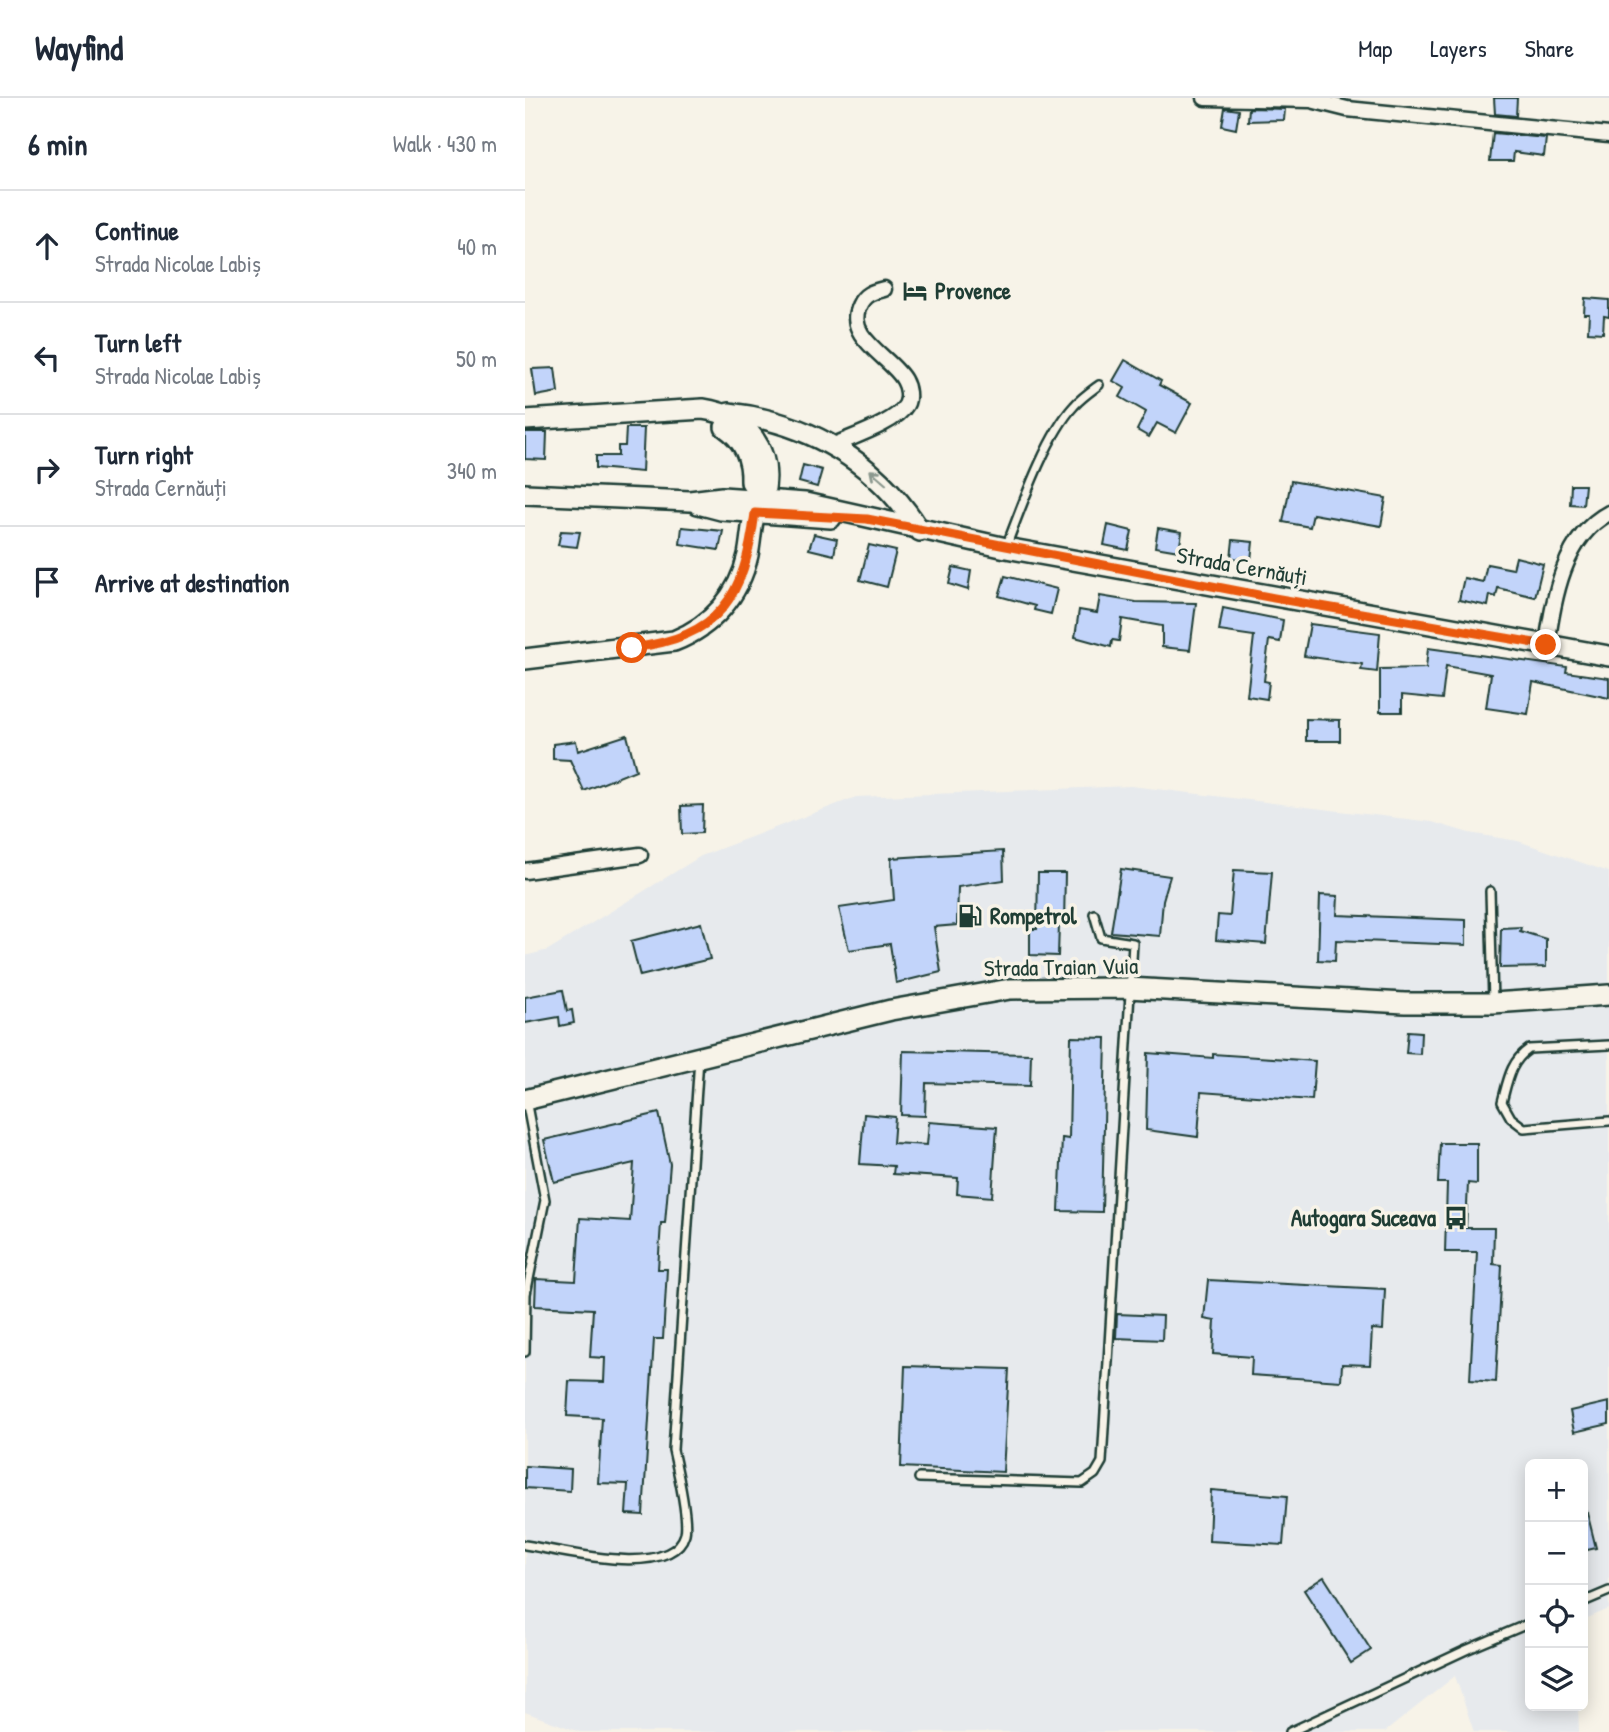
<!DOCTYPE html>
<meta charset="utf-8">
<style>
:root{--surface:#fff;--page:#f6f6f7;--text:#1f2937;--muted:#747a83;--line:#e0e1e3}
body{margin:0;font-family:"Patrick Hand",sans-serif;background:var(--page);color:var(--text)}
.controls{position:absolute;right:21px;bottom:21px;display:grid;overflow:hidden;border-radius:10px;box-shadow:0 4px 18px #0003}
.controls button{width:63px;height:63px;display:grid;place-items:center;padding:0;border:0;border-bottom:2px solid var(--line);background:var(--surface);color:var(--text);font:35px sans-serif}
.stop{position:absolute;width:21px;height:21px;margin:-16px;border:5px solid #ea580c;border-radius:50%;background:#fff}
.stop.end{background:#ea580c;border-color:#fff;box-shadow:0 2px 7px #0008}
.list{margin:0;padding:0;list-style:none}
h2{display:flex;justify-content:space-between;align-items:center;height:91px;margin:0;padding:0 28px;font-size:30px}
h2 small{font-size:23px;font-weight:400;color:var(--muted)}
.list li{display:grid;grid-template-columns:46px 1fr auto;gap:21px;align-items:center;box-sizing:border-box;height:112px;padding:0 28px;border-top:2px solid var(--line)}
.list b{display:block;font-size:26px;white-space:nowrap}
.list p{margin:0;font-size:23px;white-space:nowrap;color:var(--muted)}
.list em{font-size:23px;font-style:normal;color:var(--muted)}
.icon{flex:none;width:38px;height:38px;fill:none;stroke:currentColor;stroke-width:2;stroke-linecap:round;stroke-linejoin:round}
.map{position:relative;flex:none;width:1084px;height:1634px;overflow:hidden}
header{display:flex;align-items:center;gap:42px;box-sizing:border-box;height:98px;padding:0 35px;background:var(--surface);border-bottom:2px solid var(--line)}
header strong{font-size:33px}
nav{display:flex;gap:38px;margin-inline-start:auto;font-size:24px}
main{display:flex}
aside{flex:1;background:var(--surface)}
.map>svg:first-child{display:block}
.built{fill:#e7eaed}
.building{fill:#c2d4fa;stroke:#1f3d34;stroke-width:2}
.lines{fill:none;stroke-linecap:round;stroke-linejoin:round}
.lane-casing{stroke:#1f3d34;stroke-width:12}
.street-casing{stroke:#1f3d34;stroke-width:19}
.secondary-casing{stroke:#1f3d34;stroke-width:24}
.lane{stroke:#f7f3e8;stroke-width:7}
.street{stroke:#f7f3e8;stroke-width:14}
.secondary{stroke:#f7f3e8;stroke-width:19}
.oneway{stroke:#8b988e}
.route{stroke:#ea580c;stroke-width:9}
.labels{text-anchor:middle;stroke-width:7;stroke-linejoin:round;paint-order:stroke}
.poi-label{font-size:23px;font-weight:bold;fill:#1f3d34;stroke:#f7f3e8;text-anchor:start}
.street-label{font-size:23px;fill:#1f3d34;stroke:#f7f3e8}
</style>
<header>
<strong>Wayfind</strong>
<nav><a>Map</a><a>Layers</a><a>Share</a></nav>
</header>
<main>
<aside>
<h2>6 min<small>Walk · 430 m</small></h2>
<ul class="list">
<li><svg class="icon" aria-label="ahead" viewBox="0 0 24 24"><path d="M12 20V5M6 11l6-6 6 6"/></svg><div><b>Continue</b><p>Strada Nicolae Labiș</p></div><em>40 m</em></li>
<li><svg class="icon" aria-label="left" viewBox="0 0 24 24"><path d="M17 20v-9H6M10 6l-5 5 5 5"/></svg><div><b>Turn left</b><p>Strada Nicolae Labiș</p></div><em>50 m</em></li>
<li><svg class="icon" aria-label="right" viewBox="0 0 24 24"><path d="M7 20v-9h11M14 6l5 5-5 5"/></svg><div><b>Turn right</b><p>Strada Cernăuți</p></div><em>340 m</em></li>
<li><svg class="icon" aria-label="arrive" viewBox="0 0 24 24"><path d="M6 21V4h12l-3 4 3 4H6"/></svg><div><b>Arrive at destination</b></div></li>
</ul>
</aside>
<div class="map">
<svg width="1084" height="1634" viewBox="0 0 1084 1634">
<rect width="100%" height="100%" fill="#f7f3e8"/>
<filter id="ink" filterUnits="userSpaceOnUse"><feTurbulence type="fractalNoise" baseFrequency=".0143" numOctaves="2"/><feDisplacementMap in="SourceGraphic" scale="14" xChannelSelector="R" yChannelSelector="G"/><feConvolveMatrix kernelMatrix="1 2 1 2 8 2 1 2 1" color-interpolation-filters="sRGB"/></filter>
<g filter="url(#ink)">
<path class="built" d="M606 688 907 724 944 735 993 743 1084 774V1511L1058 1522V1366H1005V1608H1053L1054 1634H949L930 1578 860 1634H55L0 1614V858L23 852 176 758 331 699Z"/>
<g class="building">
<path d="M969 0H992L991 18 970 16Z"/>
<path d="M700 10 714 12 711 31 697 28Z"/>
<path d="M724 10 760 11 759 22 723 23Z"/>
<path d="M968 35 1021 40 1019 58 989 54 988 63H965Z"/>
<path d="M1060 200 1084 202V219L1079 218 1078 235 1063 234 1064 216H1059Z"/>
<path d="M600 262 636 283 634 287 667 305 651 335 632 325 624 339 612 332 621 314 595 299 600 290 588 283Z"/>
<path d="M30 270 33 294 11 298 7 271Z"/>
<path d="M101 330H119L117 374 71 370V358H93V348H100Z"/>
<path d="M0 334H22L21 362 0 361Z"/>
<path d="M278 367 297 372 292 389 274 384Z"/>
<path d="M766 383 861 400 856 428 788 416 785 429 758 424Z"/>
<path d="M1046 387H1060L1058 407 1045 406Z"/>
<path d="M583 427 607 433 603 452 579 447Z"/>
<path d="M157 429 198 433 194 452 155 446Z"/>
<path d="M633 430 657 434 654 453 630 449Z"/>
<path d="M36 433 55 434 52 449 33 447Z"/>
<path d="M289 436 312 441 309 457 284 451Z"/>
<path d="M708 442 728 444 726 462 706 460Z"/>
<path d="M344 447 371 453 362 489 335 482Z"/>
<path d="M991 459 1018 466 1010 499 973 490 971 499 965 497 963 508 934 502 939 480 958 484 962 466 988 471Z"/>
<path d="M428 469 446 473 443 492 424 486Z"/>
<path d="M480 478 532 491 526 516 509 512 510 508 474 498Z"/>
<path d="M575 498 611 504 671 505 665 552 637 549V528L597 521 594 543 587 542 586 549 550 539 554 512 572 515Z"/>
<path d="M698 510 758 522 755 544 744 542 739 583 744 584 742 601 722 598 729 538 694 533Z"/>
<path d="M785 526 855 535 852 574 836 572 837 566 779 558Z"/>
<path d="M903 550 1042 569 1041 574 1084 580V600L1008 584 1003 616 961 610 966 576 921 568 917 601 877 597V614H855V571L901 570Z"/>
<path d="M781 621 815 622V643H781Z"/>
<path d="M102 637 111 672 59 693 45 662 28 661V646L51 643 53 653Z"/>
<path d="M178 707 177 735 157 736 156 708Z"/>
<path d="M478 753 479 782 433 789 432 827 409 829 416 874 371 885 365 846 324 852 314 810 369 802 366 760Z"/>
<path d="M596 771 645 778 638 802 635 838 586 834Z"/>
<path d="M709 772 747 774 741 846 691 842 693 817 705 818Z"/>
<path d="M513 775H540L539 826H534L533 858 505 857V831H512Z"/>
<path d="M795 797 813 798 812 817 941 822V847L811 842 810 863 793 862Z"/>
<path d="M176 825 185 861 115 878 106 843Z"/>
<path d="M996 829 995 833 1021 841V869L975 870 976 830Z"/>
<path d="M38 892 42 913 47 912 49 925 35 928 34 919 0 925V899Z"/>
<path d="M883 933 896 934 895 956 881 955Z"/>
<path d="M546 939 581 940 577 1114 534 1113 537 1040 544 1041Z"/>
<path d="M378 953 506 956 505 988 401 985 400 1018 376 1017Z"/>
<path d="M623 955 688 960V956L790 963 787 1002 676 994 673 1039 621 1032Z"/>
<path d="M134 1015 145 1066 140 1125H136L133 1171H142L138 1241H129L118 1417 101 1416 103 1386 73 1385 77 1320 42 1318 44 1283 79 1284 80 1260 65 1259 68 1211 10 1208 11 1181 51 1183 55 1120 105 1123 109 1065 29 1084 19 1042Z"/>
<path d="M339 1016 370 1019 368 1045 402 1047 404 1024 472 1029 467 1099 432 1096 433 1080 368 1076 369 1068 335 1066Z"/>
<path d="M915 1045H952V1086L943 1085 941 1130H969L968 1166 977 1167 971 1284 945 1282 952 1154H920L922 1085H913Z"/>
<path d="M683 1182 860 1191 858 1232 847 1231 845 1267 817 1266 816 1283 726 1277 727 1259 688 1256 690 1223 679 1221Z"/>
<path d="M592 1216 638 1218 637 1242 591 1240Z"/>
<path d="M380 1268 484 1271 478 1374 376 1369Z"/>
<path d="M1084 1304V1326L1049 1334 1045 1313Z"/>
<path d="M0 1368 46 1371 45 1393 0 1390Z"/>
<path d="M686 1392 762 1398 758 1447 684 1443Z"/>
<path d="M1062 1414 1071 1450 1058 1453V1415Z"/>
<path d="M799 1479 846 1552 826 1565 779 1492Z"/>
</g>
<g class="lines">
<g class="lane-casing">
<g id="lane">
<path d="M481 449C496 410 521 338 549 308 556 300 566 293 574 287"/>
<path d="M965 793 968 904"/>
<path d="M1084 947 1004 951C985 964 983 982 977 1004L986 1020 999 1030 1084 1023"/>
<path d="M0 1254 1 1196 20 1102 1 1002"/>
<path d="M394 1380 557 1385 570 1376 577 1364 608 845 576 840 569 816"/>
<path d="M0 1447C34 1452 147 1483 160 1436 164 1420 152 1370 148 1352L174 960"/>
<path d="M1058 1504 1084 1493"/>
<path d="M765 1634 941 1552 1005 1525"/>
</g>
</g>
<g class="street-casing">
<g id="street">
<path d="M680 0 786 2 822 11 1084 37"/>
<path d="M307 348C326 339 371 325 381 307 385 300 383 289 379 282 367 260 319 239 334 208 339 196 347 194 359 191"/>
<path d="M1022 546C1029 501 1038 439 1084 415"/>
<path d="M0 773 115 757"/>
</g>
</g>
<g class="secondary-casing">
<g id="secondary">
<path d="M204 315C284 324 352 364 395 433"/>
<path d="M0 322 178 311C222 317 250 354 238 400 236 405 232 410 230 415 226 428 226 443 223 457 214 498 187 528 149 543L0 561"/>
<path d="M200 329C219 342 227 360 226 384"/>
<path d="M0 396 165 403 197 399 280 405 481 450 1084 558"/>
<path d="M173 406 196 412 306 420"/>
<path d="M0 1002 366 912 485 891 603 890 880 905H968L1084 897"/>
</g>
</g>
<use href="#lane" class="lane"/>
<use href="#street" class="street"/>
<use href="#secondary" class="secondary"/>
</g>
<defs><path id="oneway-shaft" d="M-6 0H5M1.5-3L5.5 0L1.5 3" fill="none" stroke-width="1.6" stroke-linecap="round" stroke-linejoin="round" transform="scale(1.75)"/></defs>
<use class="oneway" href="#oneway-shaft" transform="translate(353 379) rotate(-139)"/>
</g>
<g class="lines" filter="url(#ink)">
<path class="route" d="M107 550C195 539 219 500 230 415L342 421 749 500 1021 547"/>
</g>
<defs>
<g id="hotel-bare" transform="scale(1.89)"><path d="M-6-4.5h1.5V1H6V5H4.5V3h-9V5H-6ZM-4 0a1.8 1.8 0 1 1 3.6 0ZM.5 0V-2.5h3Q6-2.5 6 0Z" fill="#1f3d34" stroke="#f7f3e8" stroke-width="2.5" paint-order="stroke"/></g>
<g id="fuel-bare" transform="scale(1.89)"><path d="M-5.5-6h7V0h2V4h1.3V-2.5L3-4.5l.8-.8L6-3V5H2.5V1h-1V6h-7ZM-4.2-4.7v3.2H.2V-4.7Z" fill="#1f3d34" stroke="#f7f3e8" stroke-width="2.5" paint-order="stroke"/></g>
<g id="bus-bare" transform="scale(1.89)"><path d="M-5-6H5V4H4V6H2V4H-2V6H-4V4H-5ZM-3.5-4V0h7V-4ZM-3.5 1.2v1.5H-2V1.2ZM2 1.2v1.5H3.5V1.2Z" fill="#1f3d34" stroke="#f7f3e8" stroke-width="2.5" paint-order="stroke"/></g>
</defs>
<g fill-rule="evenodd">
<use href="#hotel-bare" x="390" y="193"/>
<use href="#fuel-bare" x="445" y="818"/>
<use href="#bus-bare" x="931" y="1120"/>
</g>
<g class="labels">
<g class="poi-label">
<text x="410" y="201">Provence</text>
<text x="465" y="826">Rompetrol</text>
<text x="911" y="1128" text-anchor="end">Autogara Suceava</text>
</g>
<g class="street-label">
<text transform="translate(717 468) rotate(10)" y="8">Strada Cernăuți</text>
<text transform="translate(536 869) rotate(-1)" y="8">Strada Traian Vuia</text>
</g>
</g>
</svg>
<div class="controls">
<button>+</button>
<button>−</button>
<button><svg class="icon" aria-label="locate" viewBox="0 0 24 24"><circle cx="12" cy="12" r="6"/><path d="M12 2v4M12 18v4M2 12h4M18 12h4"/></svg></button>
<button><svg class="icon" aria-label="layers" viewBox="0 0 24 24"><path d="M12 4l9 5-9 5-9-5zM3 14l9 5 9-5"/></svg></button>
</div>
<div class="stop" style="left:107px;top:550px"></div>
<div class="stop end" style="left:1021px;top:547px"></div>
</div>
</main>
